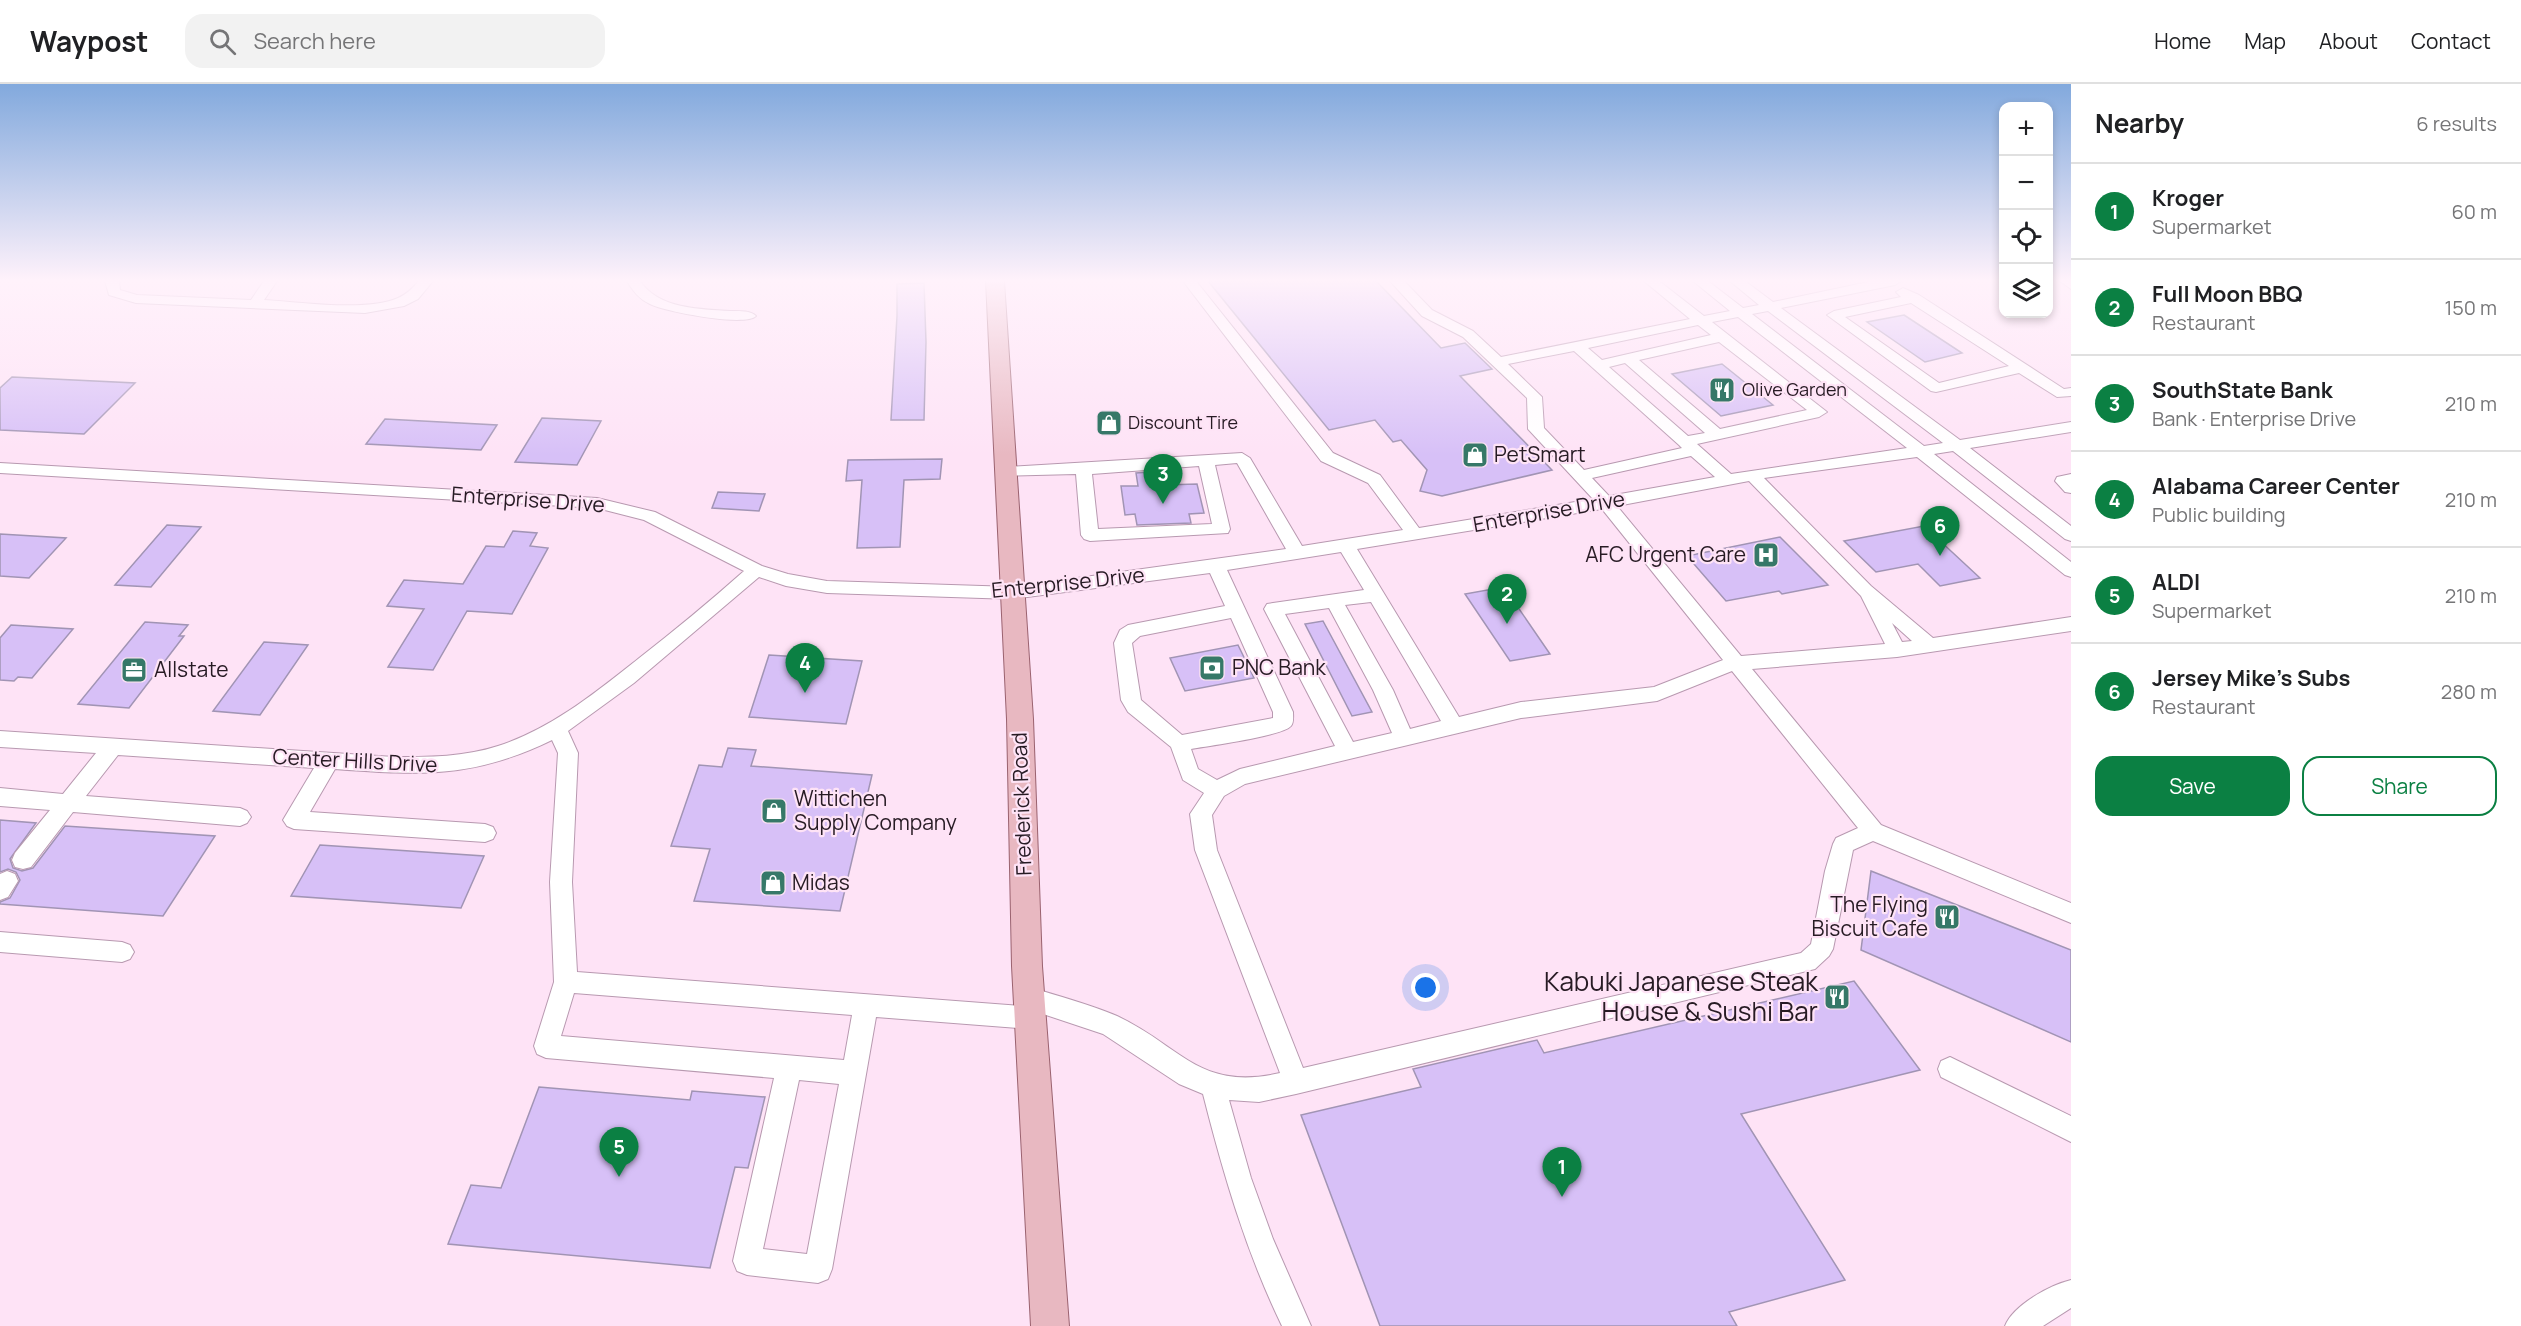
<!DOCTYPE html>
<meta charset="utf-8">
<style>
:root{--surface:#fff;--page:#f2f2f2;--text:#202124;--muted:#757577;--line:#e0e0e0;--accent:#0b8043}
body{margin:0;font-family:Manrope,sans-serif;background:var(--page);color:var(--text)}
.controls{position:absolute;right:18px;top:18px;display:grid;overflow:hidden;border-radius:12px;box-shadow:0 3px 9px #0003}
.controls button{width:54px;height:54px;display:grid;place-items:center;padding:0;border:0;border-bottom:2px solid var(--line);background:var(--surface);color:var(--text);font:30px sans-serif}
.you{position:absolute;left:1426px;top:904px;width:21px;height:21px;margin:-15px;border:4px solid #fff;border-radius:50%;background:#1a73e8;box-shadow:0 0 0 9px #1a73e833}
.badge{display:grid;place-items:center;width:39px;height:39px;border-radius:50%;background:var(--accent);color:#fff;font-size:20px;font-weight:700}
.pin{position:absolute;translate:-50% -50px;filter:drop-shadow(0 2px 3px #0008)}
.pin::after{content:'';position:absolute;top:32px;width:21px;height:18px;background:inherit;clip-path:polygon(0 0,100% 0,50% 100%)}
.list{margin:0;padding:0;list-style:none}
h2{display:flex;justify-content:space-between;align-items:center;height:78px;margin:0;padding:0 24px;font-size:26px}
h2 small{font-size:20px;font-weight:400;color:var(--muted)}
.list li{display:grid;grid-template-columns:39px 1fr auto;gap:18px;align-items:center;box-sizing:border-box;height:96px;padding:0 24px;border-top:2px solid var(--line)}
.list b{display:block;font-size:22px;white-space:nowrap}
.list p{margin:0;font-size:20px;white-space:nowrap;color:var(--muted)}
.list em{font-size:20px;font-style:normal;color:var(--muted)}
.actions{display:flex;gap:12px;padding:18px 24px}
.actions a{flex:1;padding:14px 0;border:2px solid var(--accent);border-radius:18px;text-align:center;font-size:21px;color:var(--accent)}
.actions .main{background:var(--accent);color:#fff}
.icon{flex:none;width:33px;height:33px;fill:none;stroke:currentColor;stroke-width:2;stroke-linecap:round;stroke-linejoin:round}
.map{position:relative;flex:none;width:2071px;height:1242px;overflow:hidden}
header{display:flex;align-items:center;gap:36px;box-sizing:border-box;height:84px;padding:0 30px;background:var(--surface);border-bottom:2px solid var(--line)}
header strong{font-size:28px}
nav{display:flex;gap:33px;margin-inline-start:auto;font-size:21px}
.search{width:420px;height:54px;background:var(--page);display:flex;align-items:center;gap:15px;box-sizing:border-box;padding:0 21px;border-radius:18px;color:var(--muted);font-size:22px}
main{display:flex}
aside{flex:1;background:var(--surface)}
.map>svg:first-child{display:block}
.building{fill:#d7c0f7;stroke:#a194b4;stroke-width:1.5}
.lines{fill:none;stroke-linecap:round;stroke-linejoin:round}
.minor-casing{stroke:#b899b0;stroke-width:2}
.major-casing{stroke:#9a626f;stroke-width:2}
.minor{fill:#fff;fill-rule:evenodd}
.major{fill:#e8b8c1;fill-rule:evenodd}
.labels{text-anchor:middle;stroke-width:4.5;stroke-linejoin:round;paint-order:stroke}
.far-poi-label{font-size:18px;fill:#271b24;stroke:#fee3f6;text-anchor:start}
.poi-label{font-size:21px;fill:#271b24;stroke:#fee3f6;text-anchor:start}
.street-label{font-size:21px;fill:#271b24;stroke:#fee3f6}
.near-poi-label{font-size:26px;fill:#271b24;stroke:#fee3f6;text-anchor:end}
</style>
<header>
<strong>Waypost</strong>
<div class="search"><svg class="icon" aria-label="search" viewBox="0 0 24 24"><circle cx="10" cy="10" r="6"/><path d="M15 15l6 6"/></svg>Search here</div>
<nav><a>Home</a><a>Map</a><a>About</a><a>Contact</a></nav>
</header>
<main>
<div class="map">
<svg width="2071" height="1242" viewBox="0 0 2071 1242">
<rect width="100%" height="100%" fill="#fee3f6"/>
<g class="building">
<path d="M1208 197H1376L1441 264 1465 259 1492 285 1460 292 1552 386 1442 412 1420 407 1427 386 1401 356 1393 358 1375 336 1329 346Z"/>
<path d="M924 199 926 258 924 336H891L897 232V200Z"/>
<path d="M1904 231 1962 269 1925 278 1867 238Z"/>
<path d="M1722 280 1773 321 1721 332 1672 290Z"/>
<path d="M12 293 135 299 84 350 0 346V304Z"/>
<path d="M542 334 601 337 577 381 515 378Z"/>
<path d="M385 335 497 341 481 366 366 360Z"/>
<path d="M942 375 940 395 904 396 900 463 857 464 862 396 846 397 848 376Z"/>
<path d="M1161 387 1163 401 1197 400 1204 429 1189 430 1191 439 1137 441 1135 430 1125 431 1121 402H1138L1136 389Z"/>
<path d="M718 408 765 410 759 427 712 424Z"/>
<path d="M167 441 201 443 151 503 115 501Z"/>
<path d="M1924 442 1980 494 1940 502 1918 480 1876 488 1844 457Z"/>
<path d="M513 447 537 449 530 462 548 464 512 530 467 527 433 586 388 583 424 525 387 522 404 496 463 500 486 462 504 463Z"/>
<path d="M0 450 66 454 29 494 0 492Z"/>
<path d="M1780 453 1828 501 1782 510 1779 507 1726 517 1687 472Z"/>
<path d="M1504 503 1550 570 1510 577 1465 510Z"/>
<path d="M1323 537 1372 628 1352 632 1305 540Z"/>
<path d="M145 538 188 541 179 552H184L129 624 78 620Z"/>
<path d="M11 541 73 545 32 594 18 593 14 597 0 596V554Z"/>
<path d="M264 558 308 561 260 631 213 627Z"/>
<path d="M1238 561 1254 594 1185 607 1170 574Z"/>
<path d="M769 571 862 577 846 640 749 633Z"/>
<path d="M728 664 756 666 751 682 872 691 840 827 694 817 710 765 671 762 699 681 722 683Z"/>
<path d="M0 736 36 739 10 775 13 784 22 787 33 784 65 742 215 752 163 832 0 820V818L10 814 20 796 16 788 8 785 0 788Z"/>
<path d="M320 761 484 772 461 824 291 812Z"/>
<path d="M1871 787 2071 866V958L1861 866Z"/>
<path d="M1854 897 1920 986 1741 1030 1845 1196 1729 1228 1737 1242H1380L1301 1031 1421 1003 1413 985 1537 956 1544 969Z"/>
<path d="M539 1003 690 1016 692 1007 765 1013 748 1084 735 1083 710 1184 448 1160 471 1101 501 1104Z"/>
</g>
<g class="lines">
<g class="minor-casing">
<g id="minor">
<path d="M105 197H119L120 206 137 211 251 216 264 197H277L264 216C300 218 366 228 398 214 407 210 412 205 419 197H433L418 215 404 222 365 229 136 219 109 211Z"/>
<path d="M627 197H640C659 225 699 225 730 227 738 227 750 226 756 232 745 243 666 228 650 220 639 215 633 207 627 197Z"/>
<path d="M1183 197H1196L1333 369 1380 391 1419 444 1593 415 1528 345 1527 314 1463 253 1422 232 1390 197H1404L1432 226 1473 247 1501 273 1690 235 1644 197H1659L1704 232 1730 227 1693 197H1708L1743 224 1759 221 1730 197H1745L1773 218 1873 197H1901L1895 201 1781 224 1960 356 2071 338V348L1970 364 2071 442V457L2065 455 1953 367 1934 370 2071 478V493L2065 491 1917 373 1764 394 1871 502 1933 554 2071 533V547L1897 573 1752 585 1881 741 2071 819V839L1873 757 1853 766 1833 865 1829 872 1815 885 1296 1010 1259 1018 1229 1016 1251 1094 1273 1155 1311 1242H1282C1246 1168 1223 1089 1203 1010L1179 1000 1103 950 1040 929 1042 934 1038 942 1030 945 876 933 832 1185 828 1195 818 1199 747 1191 737 1187 733 1177 774 994 546 974 537 970 534 962 554 898 550 798 558 669 552 656C472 695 421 691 335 685L310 728 485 740 493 743 496 749 493 755 485 758 294 745 287 742 283 736 314 684 118 671 86 712 240 724 247 727 251 733 247 739 240 742 73 728 31 783 23 785 15 783 12 776 15 769 50 726 0 722V704L63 710 96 669 0 663V647L394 673C430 673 464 673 498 662 551 645 595 609 638 575 674 547 709 518 744 487L644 436 597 424 0 389V379L597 414 655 428 762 482 788 490 827 497 1013 503 1286 465 1237 379 1215 381 1230 445 1228 449 1090 457 1084 455 1081 451 1076 390 1000 392 998 388 1000 384 1006 383 1242 369 1250 374 1302 462 1403 446 1368 399 1321 377ZM1768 227 1943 359 1924 362 1752 230ZM1738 233 1907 364 1731 390 1697 360 1819 333 1827 328 1712 238ZM1698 241 1711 251 1602 276 1588 264ZM1719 258 1807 326 1720 345 1639 276ZM1574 267 1679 361 1682 364 1584 386 1544 344 1542 313 1508 280ZM1625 279 1705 349 1688 352 1609 283ZM1691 372 1715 393 1609 412 1592 394ZM1199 382 1212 440 1098 445 1092 390ZM1749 397 1861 512 1885 560 1741 572 1617 422ZM1602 425 1723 576 1654 603 1521 618 1459 633 1357 465ZM1341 468 1364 506 1273 519 1267 520 1264 525 1335 662 1240 685 1217 696 1198 685 1191 665C1208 662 1283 652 1291 642 1294 638 1293 633 1293 628L1227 486ZM1210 489 1225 522 1128 541 1120 546 1114 559 1121 616 1128 628 1171 663 1183 696 1204 709 1190 730 1195 766 1280 989C1199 1008 1180 961 1117 932 1089 920 1058 912 1029 903L1021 906 1017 914 1021 922 577 888 572 798 578 669 568 647 634 599 759 493 786 502 827 509 1013 515ZM1371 518 1441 637 1410 645 1393 606 1345 521ZM1329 524 1373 606 1392 649 1353 658 1285 530ZM1231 534 1273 628V634L1182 651 1141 616 1132 559 1140 552ZM1892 539 1912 557 1902 558ZM1732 587 1858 744 1836 754 1833 760 1825 787 1811 860 1801 869 1303 984 1217 766 1212 731 1224 712 1245 700 1521 634 1657 617ZM574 909 852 931 844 976 561 952ZM799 996 839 1000 807 1170 763 1165Z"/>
<path d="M2060 197H2071V205Z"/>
<path d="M1903 204 1919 211 2064 305 2071 304V312L2057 313 2019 289 1936 308 1931 307 1827 231 1834 227 1901 213 1896 208ZM1911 219 2009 282 1939 299 1845 233Z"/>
<path d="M2071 390V409L2065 408 2055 397 2057 393Z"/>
<path d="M7 787 15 790 18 797 8 813 0 816V790Z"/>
<path d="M0 848 122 858 130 861 134 868 130 875 122 878 0 868Z"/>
<path d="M1950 973 2071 1032V1058L1941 993 1938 985 1941 977Z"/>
<path d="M2071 1196V1224L2043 1242H2005C2013 1221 2050 1201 2071 1196Z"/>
</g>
</g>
<g class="major-casing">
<path id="major" d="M986 197H1004L1033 635 1042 882 1069 1242H1031L1012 882 1007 635Z"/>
</g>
<use href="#minor" class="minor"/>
<use href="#major" class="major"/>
</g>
<linearGradient id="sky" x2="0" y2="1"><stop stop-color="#82a9dd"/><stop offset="0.53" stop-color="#fff2fb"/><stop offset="1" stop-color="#fff2fb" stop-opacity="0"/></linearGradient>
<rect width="2071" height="371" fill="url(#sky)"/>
<defs>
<g id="restaurant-square" transform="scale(1.35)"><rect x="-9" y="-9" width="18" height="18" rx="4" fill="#367868" stroke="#fee3f6"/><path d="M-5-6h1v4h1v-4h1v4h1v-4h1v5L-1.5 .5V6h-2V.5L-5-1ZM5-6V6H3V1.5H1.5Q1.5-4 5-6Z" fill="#fff"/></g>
<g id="shop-square" transform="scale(1.35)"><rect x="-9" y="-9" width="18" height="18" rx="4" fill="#367868" stroke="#fee3f6"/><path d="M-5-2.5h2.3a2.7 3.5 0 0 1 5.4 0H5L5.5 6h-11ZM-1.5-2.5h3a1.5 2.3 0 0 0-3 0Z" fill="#fff"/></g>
<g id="hospital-square" transform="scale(1.35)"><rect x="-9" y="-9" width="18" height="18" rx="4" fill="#367868" stroke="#fee3f6"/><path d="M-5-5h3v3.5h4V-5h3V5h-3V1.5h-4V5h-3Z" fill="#fff"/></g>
<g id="bank-square" transform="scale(1.35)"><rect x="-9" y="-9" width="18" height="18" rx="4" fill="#367868" stroke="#fee3f6"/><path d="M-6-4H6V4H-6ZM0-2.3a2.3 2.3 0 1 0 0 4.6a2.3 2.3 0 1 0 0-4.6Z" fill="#fff"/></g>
<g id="office-square" transform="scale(1.35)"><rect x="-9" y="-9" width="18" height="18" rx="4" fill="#367868" stroke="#fee3f6"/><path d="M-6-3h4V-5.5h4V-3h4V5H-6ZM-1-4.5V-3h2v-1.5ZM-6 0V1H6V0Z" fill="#fff"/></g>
</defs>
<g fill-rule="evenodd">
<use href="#restaurant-square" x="1722" y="306"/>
<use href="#shop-square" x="1109" y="339"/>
<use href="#shop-square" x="1475" y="371"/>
<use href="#hospital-square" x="1766" y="471"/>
<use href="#bank-square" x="1212" y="584"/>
<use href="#office-square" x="134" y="586"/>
<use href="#shop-square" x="774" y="727"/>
<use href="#shop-square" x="773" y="799"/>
<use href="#restaurant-square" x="1947" y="833"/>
<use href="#restaurant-square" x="1837" y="913"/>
</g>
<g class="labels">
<g class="far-poi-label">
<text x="1742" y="312">Olive Garden</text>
<text x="1128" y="345">Discount Tire</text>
</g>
<g class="poi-label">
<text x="1494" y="378">PetSmart</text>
<text x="1746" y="478" text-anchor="end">AFC Urgent Care</text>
<text x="1232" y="591">PNC Bank</text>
<text x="154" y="593">Allstate</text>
<text x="794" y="722">Wittichen<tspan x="794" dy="24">Supply Company</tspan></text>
<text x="792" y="806">Midas</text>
<text x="1928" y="828" text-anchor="end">The Flying<tspan x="1928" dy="24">Biscuit Cafe</tspan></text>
</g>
<g class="street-label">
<text transform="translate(528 416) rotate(4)" y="7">Enterprise Drive</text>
<text transform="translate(1549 428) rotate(-10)" y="7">Enterprise Drive</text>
<text transform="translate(1068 499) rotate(-6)" y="7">Enterprise Drive</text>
<text transform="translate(355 677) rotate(3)" y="7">Center Hills Drive</text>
<text transform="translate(1022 720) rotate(-92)" y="7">Frederick Road</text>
</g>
<g class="near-poi-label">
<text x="1818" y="907">Kabuki Japanese Steak<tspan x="1818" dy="30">House &amp; Sushi Bar</tspan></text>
</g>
</g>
</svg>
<div class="controls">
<button>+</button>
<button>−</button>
<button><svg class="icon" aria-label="locate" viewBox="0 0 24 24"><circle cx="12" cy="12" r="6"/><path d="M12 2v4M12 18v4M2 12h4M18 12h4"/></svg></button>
<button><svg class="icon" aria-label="layers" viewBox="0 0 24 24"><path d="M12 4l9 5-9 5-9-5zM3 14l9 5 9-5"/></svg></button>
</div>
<div class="you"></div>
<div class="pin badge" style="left:1562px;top:1113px">1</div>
<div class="pin badge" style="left:1507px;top:540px">2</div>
<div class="pin badge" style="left:1163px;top:420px">3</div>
<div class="pin badge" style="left:805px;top:609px">4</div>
<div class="pin badge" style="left:619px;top:1093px">5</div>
<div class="pin badge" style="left:1940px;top:472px">6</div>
</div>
<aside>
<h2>Nearby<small>6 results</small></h2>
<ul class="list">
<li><span class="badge">1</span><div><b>Kroger</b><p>Supermarket</p></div><em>60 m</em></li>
<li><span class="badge">2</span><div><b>Full Moon BBQ</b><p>Restaurant</p></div><em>150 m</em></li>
<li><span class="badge">3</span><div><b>SouthState Bank</b><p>Bank · Enterprise Drive</p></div><em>210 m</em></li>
<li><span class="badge">4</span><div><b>Alabama Career Center</b><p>Public building</p></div><em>210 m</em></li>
<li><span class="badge">5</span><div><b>ALDI</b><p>Supermarket</p></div><em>210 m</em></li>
<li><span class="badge">6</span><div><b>Jersey Mike's Subs</b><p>Restaurant</p></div><em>280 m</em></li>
</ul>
<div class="actions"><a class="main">Save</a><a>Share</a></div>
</aside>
</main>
